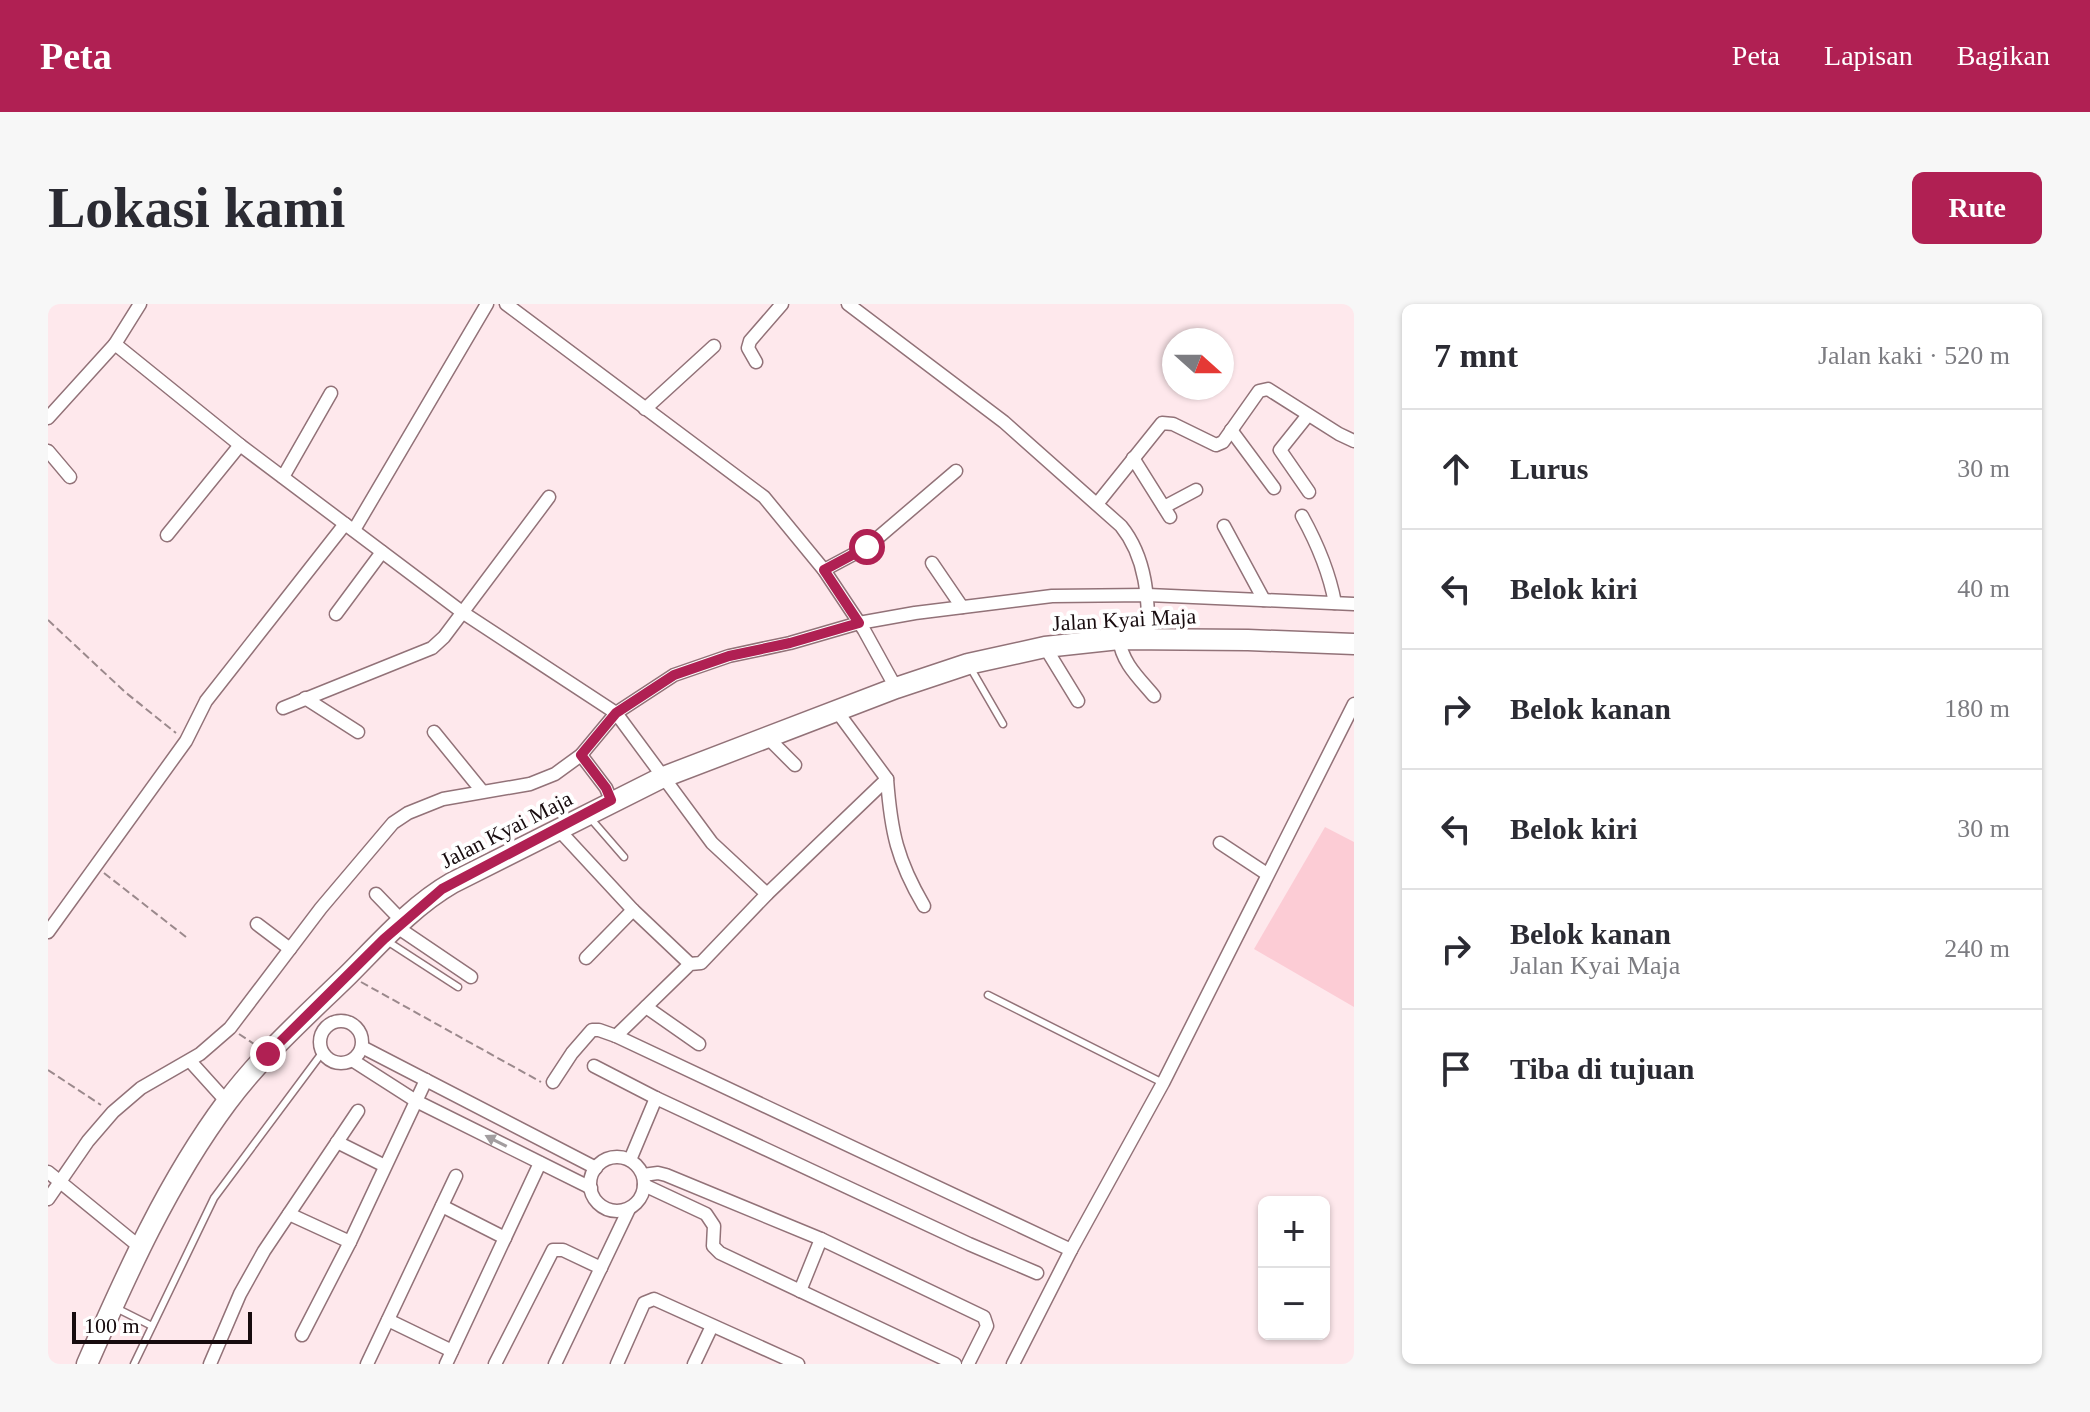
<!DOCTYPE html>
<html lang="id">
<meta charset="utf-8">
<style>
:root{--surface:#fff;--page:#f7f7f7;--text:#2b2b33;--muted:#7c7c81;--line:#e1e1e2;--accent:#b02053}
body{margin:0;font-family:"Times New Roman",serif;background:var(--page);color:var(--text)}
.controls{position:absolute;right:24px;bottom:24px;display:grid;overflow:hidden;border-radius:12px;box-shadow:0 2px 6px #0004}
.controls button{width:72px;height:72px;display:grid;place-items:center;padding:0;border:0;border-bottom:2px solid var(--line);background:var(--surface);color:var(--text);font:40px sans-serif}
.compass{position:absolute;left:1114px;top:24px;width:72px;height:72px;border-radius:50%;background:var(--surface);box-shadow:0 2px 6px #0004;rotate:111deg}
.scale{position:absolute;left:24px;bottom:20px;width:180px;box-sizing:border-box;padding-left:8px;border:4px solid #170b0e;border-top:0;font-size:22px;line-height:28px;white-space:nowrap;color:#170b0e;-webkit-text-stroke:6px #fff;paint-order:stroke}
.stop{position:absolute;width:24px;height:24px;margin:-18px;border:6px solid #b02053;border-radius:50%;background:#fff}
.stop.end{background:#b02053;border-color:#fff;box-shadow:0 2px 8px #0008}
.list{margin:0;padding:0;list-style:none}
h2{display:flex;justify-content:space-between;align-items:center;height:104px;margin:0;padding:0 32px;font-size:34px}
h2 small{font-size:26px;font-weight:400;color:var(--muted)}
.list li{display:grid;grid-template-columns:52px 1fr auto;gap:24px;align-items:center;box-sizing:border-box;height:120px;padding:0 32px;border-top:2px solid var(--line)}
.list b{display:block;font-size:30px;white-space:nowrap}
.list p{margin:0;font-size:26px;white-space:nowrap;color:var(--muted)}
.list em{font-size:26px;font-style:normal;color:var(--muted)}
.icon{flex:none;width:44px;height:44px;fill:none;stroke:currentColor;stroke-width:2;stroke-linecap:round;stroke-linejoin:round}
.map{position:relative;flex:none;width:1306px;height:1060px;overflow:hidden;border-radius:12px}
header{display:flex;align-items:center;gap:48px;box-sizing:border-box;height:112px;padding:0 40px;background:var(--accent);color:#fff}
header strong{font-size:38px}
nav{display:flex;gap:44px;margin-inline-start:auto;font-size:28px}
.intro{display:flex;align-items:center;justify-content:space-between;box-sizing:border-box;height:192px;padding:0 48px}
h1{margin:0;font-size:56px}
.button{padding:20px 36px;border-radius:12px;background:var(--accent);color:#fff;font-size:28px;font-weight:700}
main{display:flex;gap:48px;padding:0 48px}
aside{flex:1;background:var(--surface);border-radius:12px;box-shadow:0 2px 6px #0004}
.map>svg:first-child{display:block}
.green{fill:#fcccd5}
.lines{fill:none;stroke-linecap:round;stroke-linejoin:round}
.lane-casing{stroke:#927278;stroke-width:9}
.street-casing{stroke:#927278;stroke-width:15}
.primary-casing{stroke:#927278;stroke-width:23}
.path{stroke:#9b898c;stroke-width:2;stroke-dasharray:8 4;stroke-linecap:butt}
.lane{stroke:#fff;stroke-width:6}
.street{stroke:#fff;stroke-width:12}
.primary{stroke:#fff;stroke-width:20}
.oneway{fill:#a29d9f}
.route{stroke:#b02053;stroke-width:10}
.labels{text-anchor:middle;stroke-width:8;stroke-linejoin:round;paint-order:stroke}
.street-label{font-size:22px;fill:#170b0e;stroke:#fff}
</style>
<header>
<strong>Peta</strong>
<nav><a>Peta</a><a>Lapisan</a><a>Bagikan</a></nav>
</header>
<div class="intro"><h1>Lokasi kami</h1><a class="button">Rute</a></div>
<main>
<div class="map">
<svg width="1306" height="1060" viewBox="0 0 1306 1060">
<rect width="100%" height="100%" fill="#fee8ec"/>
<path class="green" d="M1277 523 1306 538V703L1206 645Z"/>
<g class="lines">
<g class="lane-casing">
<g id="lane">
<path d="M922 363 955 420"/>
<path d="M543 515 576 553"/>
<path d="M339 637 410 683"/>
<path d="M940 691 1115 779"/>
<path d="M68 1004 104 1022"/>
<path d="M86 1060 166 894 274 749"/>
</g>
</g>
<g class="street-casing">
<g id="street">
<path d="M458 0 716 193 776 266 816 326 848 384"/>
<path d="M800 0 956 118 1073 222C1099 254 1100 295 1101 334"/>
<path d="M67 40 92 0"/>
<path d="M708 58 700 44 702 37 734 0"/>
<path d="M597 105 666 42"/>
<path d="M1260 111 1232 146 1261 188"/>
<path d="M0 114 67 40 192 141 414 308 568 409 664 539 719 590"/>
<path d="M1183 126 1226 184"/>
<path d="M0 147 22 173"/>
<path d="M1085 154 1122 213"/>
<path d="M235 173 283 89"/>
<path d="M1049 200 1114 119 1125 120 1168 141 1175 138 1211 87 1220 85 1291 130 1306 137"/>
<path d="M1116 203 1148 186"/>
<path d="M1254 212C1270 241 1281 267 1287 299"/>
<path d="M1176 222 1216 296"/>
<path d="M306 226 439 0"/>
<path d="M119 231 192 141"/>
<path d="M884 259 914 303"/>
<path d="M776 266 819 243 908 167"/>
<path d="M288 310 334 248"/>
<path d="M1071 335C1074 359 1091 374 1106 392"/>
<path d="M997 343 1030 397"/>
<path d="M257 394 310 428"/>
<path d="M235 404 384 344 396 333 501 193"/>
<path d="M788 406 839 475 719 590 653 659 642 660 568 732 1023 946"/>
<path d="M386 428 434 487"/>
<path d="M718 432 747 461"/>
<path d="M533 451 558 484 563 496"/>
<path d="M839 475C843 528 849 556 876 602"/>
<path d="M509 524 585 606 642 660"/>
<path d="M1172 539 1219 570"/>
<path d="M328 590 355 618"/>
<path d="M209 620 242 645"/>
<path d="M349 623 423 673"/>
<path d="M0 628 138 437 158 397 297 220"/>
<path d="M538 654 585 606"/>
<path d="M598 703 651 740"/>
<circle cx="293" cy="738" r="21"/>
<path d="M314 743 548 864"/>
<path d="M304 756 368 797 543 884"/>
<path d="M142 757 179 798"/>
<path d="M546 762 608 794"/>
<path d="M505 778 524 749 544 726H551L568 732"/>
<path d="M289 838 337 862"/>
<circle cx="569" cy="880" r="27"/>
<path d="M582 856 608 794 921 940 989 969"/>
<path d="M0 868 93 944"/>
<path d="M595 871 610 869 618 871 773 935 936 1013 939 1022 920 1060"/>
<path d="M596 881 658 910 666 922 665 942 672 949 907 1060"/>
<path d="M0 895 40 837 65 808 93 784 152 750 182 724 273 604 345 519 360 509 395 495 482 480 507 470 533 451 568 409 626 371 681 352 742 339 811 319 867 309 1004 292 1100 291 1306 300"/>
<path d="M394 902 457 934"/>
<path d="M241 910 302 938"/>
<path d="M752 987 773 935"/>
<path d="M340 1016 404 1047"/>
<path d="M254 1031 302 938 378 776"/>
<path d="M162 1060 192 990 216 947 310 807"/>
<path d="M319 1060 408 872"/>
<path d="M398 1060 492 859"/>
<path d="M447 1060 505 946H515L553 964"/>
<path d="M507 1060 581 905"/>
<path d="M569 1060 596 999 606 995 750 1060"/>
<path d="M646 1060 664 1022"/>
<path d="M965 1060 1023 946 1115 779 1306 400"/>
</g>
</g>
<g class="primary-casing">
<path id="primary" d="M39 1060C78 971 120 877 179 798 214 751 258 712 300 671 332 639 364 602 404 579L613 474 848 384 920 360 997 343 1071 335 1200 336 1306 340"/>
</g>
<g class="path">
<path d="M0 316 77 388 128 429"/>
<path d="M56 569 138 633"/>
<path d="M313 678 493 778"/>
<path d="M191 730 206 740"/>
<path d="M0 766 53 801"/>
</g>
<use href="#lane" class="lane"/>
<use href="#street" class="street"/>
<use href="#primary" class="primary"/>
</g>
<defs><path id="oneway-solid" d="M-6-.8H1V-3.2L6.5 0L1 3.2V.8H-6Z" transform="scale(2)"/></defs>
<use class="oneway" href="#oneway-solid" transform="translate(448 837) rotate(-153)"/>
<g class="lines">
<path class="route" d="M220 750 336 635 394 585 563 496 558 484 533 451 568 409 626 371 681 352 742 339 811 319 776 266 819 243"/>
</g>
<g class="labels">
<g class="street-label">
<text transform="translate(1076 315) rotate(-3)" y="8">Jalan Kyai Maja</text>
<text transform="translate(458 525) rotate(-27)" y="8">Jalan Kyai Maja</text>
</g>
</g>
</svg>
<div class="controls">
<button>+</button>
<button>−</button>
</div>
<svg class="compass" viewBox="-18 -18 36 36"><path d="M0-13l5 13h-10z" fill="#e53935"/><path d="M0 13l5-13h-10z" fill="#7c7c81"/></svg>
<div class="scale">100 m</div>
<div class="stop" style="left:819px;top:243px"></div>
<div class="stop end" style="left:220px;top:750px"></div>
</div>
<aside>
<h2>7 mnt<small>Jalan kaki · 520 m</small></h2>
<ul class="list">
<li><svg class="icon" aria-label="ahead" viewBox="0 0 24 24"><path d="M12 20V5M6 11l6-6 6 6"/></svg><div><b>Lurus</b></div><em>30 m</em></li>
<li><svg class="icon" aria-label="left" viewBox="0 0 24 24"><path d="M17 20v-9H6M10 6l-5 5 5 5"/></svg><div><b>Belok kiri</b></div><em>40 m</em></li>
<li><svg class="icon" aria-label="right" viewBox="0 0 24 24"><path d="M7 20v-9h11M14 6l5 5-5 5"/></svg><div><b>Belok kanan</b></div><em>180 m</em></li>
<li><svg class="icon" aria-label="left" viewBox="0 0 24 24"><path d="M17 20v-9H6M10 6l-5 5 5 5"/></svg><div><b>Belok kiri</b></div><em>30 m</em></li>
<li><svg class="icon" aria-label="right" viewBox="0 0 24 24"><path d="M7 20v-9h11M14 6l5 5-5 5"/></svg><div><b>Belok kanan</b><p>Jalan Kyai Maja</p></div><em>240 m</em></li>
<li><svg class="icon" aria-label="arrive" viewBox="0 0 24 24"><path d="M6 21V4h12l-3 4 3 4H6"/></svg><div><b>Tiba di tujuan</b></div></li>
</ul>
</aside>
</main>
